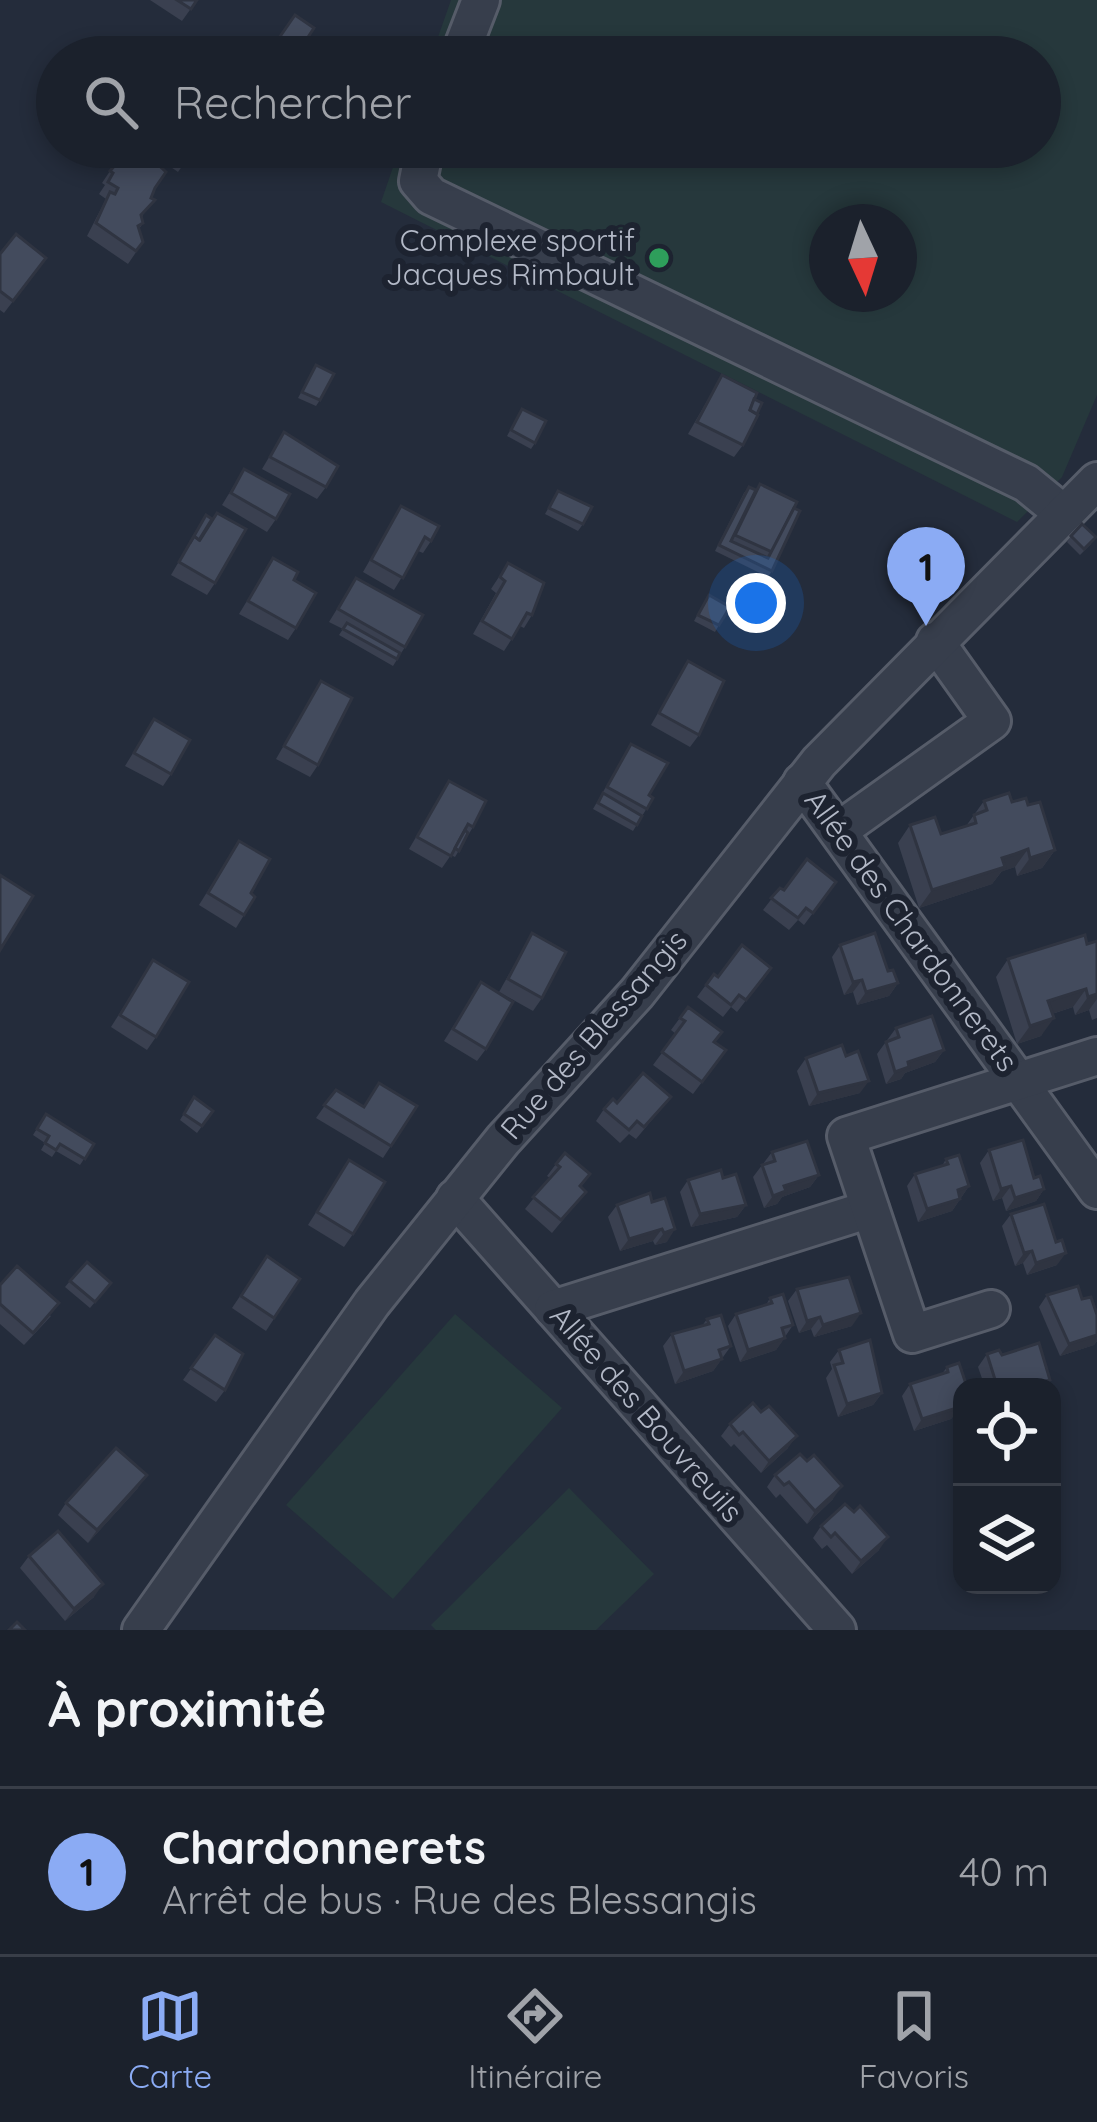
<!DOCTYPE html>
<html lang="fr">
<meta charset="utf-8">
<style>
:root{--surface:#1b212c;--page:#242934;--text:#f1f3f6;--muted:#a0a3a9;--line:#393e48;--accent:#8babf4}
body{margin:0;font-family:Quicksand,sans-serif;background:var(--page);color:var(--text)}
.controls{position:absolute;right:36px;bottom:36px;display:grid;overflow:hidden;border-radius:24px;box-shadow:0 6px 18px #0003}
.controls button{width:108px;height:108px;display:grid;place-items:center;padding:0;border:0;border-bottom:3px solid var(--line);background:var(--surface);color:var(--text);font:60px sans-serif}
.compass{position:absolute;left:809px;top:204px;width:108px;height:108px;border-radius:50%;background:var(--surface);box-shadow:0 6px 18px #0003;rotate:176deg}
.you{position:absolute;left:756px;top:603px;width:42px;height:42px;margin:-30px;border:9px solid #fff;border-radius:50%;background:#1a73e8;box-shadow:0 0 0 18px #1a73e833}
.badge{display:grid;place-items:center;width:78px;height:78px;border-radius:50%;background:var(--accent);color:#111;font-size:39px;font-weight:700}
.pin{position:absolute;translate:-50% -99px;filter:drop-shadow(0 3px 6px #0008)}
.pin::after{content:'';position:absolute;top:63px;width:42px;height:36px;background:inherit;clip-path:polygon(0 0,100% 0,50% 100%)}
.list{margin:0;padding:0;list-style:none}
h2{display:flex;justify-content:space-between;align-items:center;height:156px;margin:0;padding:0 48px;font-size:51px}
h2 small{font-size:39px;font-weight:400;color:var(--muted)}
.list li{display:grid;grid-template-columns:78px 1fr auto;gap:36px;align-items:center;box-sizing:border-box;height:168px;padding:0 48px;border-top:3px solid var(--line)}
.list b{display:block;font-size:45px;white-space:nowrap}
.list p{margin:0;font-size:39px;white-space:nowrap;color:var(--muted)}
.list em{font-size:39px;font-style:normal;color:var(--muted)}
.icon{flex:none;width:66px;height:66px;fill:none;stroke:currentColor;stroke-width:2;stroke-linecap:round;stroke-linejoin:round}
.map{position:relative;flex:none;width:1097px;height:1630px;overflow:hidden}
.search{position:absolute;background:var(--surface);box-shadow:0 6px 18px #0003;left:36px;right:36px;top:36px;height:132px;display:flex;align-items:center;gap:30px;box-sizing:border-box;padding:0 42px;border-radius:66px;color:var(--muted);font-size:45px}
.sheet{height:324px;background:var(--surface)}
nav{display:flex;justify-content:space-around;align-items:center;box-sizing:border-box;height:168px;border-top:3px solid var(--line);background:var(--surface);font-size:33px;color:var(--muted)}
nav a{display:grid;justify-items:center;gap:6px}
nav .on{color:var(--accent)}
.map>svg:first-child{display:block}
.green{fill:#26383c;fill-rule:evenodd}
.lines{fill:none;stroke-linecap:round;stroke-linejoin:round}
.minor-casing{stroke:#565c69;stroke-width:42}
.minor{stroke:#373e4c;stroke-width:36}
.wall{fill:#3a4050}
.shaded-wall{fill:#2f3441}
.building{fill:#434b5d;stroke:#2f3441;stroke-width:3}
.leisure-dot{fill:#2e9e5b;stroke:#1d2330;stroke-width:4.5}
.labels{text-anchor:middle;stroke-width:12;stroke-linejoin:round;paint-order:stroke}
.poi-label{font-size:30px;fill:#b3b9c7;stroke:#1d2330;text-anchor:end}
.street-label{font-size:30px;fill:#b3b9c7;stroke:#1d2330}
</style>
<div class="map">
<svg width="1097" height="1630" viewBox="0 0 1097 1630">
<rect width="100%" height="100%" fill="#242c3b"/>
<g class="green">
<path d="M451 0H1097V395L1062 477 1017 522 381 202 400 147H1040V57H431ZM827 222H899V294H827Z"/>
<path d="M455 1314 562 1408 393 1599 286 1505Z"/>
<path d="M569 1488 654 1574 596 1630H436L431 1625Z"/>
</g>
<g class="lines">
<g class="minor-casing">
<g id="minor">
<path d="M459 57 481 0"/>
<path d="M425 147 418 181 431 196 1026 483 1064 514"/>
<path d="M802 782 1097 1190"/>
<path d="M838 831 992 721 935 641"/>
<path d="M455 1198 837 1630"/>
<path d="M553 1309 870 1209"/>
<path d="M991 1309 912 1334 846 1136 1097 1056"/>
<path d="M141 1630 372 1303 503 1140 637 993 819 762 1097 481"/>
</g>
</g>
<use href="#minor" class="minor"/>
</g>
<g class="wall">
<path d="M150 0H197L182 21Z"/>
<path d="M142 147H184L192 152 178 172Z"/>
<path d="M110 171 155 188 142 217 143 223 139 229 143 242 128 264 87 236 106 199 99 194 105 185 102 183Z"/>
<path d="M0 254 46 258 4 313 0 310Z"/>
<path d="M316 365 320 400 316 406 298 398Z"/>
<path d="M722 375 754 399 743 445 734 457 688 434Z"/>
<path d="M522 409 535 443 531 449 507 436Z"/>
<path d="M284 432 326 487 317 499 262 469Z"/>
<path d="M244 469 276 519 267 532 222 505Z"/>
<path d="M760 484 797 502 772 571 768 577 715 551 744 493 749 487 756 490Z"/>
<path d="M558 491 583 524 578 531 545 514Z"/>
<path d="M401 506 431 541 423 553 418 551 394 590 363 572Z"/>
<path d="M206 515 215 583 207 595 171 575Z"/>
<path d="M1071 536 1091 544 1080 555 1067 542Z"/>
<path d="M273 558 294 580 296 628 288 640 239 614Z"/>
<path d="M508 563 532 615 524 628 520 626 504 651 473 634 496 593 491 589Z"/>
<path d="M356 578 405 647 393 666 339 635 343 629 329 622Z"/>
<path d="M705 601 719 625 715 632 694 621Z"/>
<path d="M688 661 699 735 690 747 651 725Z"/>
<path d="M321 681 318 765 310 777 276 759Z"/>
<path d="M154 719 171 774 163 786 125 766Z"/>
<path d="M631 744 649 795 653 798 633 831 593 809Z"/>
<path d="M449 781 473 827 455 857 451 855 442 868 409 849Z"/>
<path d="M984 801 1028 805 1055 850 1042 868 1017 876 1015 867 1002 871 992 884 919 908 898 843 910 825 941 834 966 826Z"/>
<path d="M239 841 251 893 244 915 236 928 199 905Z"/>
<path d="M836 882 804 925 798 920 789 930 763 910 780 888 784 890Z"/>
<path d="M532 933 542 998 533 1011 499 992Z"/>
<path d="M1097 941V1018L1092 1020 1089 1010 1075 1015 1073 1007 1052 1014 1041 1036 1017 1044 996 977 1008 959Z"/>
<path d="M840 945 888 971 898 983 889 996 857 1005 853 992 844 995 832 957Z"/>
<path d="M771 968 737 1012 731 1007 723 1017 697 997 714 974 718 977Z"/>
<path d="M145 973 156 1037 147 1050 111 1027Z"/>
<path d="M481 982 486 1049 477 1061 444 1041Z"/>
<path d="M688 1007 714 1042 726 1050 693 1094 653 1065 676 1034 671 1030Z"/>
<path d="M896 1028 944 1050 935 1062 905 1073 901 1079 886 1084 877 1054Z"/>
<path d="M846 1056 860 1093 809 1106 797 1071 806 1058Z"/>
<path d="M336 1090 363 1107 417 1106 383 1158 316 1118Z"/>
<path d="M194 1097 213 1111 197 1133 180 1120Z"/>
<path d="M671 1097 636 1139 629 1134 620 1143 596 1121 604 1109 617 1103Z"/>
<path d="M46 1114 94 1144 80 1165 56 1151 52 1157 41 1150 45 1143 33 1135Z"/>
<path d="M989 1150 1034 1178 1044 1189 1036 1201 1006 1211 1002 1198 993 1201 980 1163Z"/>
<path d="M772 1152 819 1175 810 1187 782 1197 777 1204 764 1208 753 1177Z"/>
<path d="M946 1159 969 1186 952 1211 918 1222 907 1186 915 1174 942 1166Z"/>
<path d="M349 1160 353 1234 344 1247 308 1225Z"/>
<path d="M556 1164 590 1174 581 1187 586 1192 552 1233 525 1209 550 1178 547 1176Z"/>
<path d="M723 1178 746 1205 737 1217 691 1227 680 1192 688 1180Z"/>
<path d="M650 1193 667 1242 655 1245 653 1241 620 1251 608 1217 617 1205Z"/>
<path d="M1011 1214 1057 1265 1027 1275 1023 1263 1015 1266 1002 1226Z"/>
<path d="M267 1256 300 1279 266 1331 232 1308Z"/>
<path d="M70 1281 111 1283 90 1308 65 1287Z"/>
<path d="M0 1285 51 1316 24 1345 0 1324Z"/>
<path d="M797 1289 852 1326 814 1337 811 1329 799 1333 788 1301Z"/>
<path d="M1047 1295 1082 1299 1097 1315V1341L1094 1345 1060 1356 1039 1307Z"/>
<path d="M770 1298 793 1325 776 1350 740 1362 728 1326 736 1314 766 1305Z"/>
<path d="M707 1319 731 1346 713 1371 675 1384 663 1346 672 1334 702 1326Z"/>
<path d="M215 1335 225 1390 216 1402 183 1380Z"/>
<path d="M839 1350 882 1393 873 1405 838 1417 826 1378 832 1369 830 1362Z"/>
<path d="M987 1354 1002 1355 1045 1387H985L978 1367Z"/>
<path d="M947 1367 959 1408 951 1419 914 1431 902 1396 910 1384 942 1374Z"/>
<path d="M730 1424 788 1448 761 1473 734 1444 731 1447 721 1436Z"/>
<path d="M775 1475 833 1499 807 1524 780 1494 776 1498 767 1487Z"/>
<path d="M138 1488 88 1543 58 1515 66 1503Z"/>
<path d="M821 1526 879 1550 852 1574 827 1545 822 1549 813 1538Z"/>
<path d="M29 1556 94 1597 65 1621 20 1568Z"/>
</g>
<g class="shaded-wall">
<path d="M1028 849 1015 867 1001 872 992 884 919 908 932 890 1002 858Z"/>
<path d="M1055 850 1042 868 1017 876 1030 858Z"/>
<path d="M862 980 853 992 844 995 853 982Z"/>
<path d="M898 983 889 996 857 1005 866 992Z"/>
<path d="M1086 989 1073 1007 1036 1019 1048 1001Z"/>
<path d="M1097 994V999L1089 1010 1075 1015 1088 997Z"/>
<path d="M1054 1018 1041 1036 1017 1044 1030 1026Z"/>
<path d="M944 1050 935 1062 905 1073 901 1079 886 1084 895 1072 908 1062Z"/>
<path d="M869 1081 860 1093 809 1106 818 1093Z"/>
<path d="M819 1175 810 1187 782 1197 777 1204 764 1208 773 1196 784 1186Z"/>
<path d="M969 1186 952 1211 918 1222 927 1209 958 1190Z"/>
<path d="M1011 1186 1002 1198 993 1201 1001 1189Z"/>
<path d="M1044 1189 1036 1201 1006 1211 1015 1198Z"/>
<path d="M746 1205 737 1217 691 1227 700 1214Z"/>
<path d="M662 1229 653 1241 620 1251 629 1239Z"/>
<path d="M675 1229 667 1242 655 1245 664 1233Z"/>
<path d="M1032 1251 1023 1263 1015 1266 1024 1253Z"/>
<path d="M1066 1253 1057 1265 1027 1275 1036 1263Z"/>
<path d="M861 1313 852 1326 814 1337 823 1325Z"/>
<path d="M820 1317 811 1329 799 1333 807 1321Z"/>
<path d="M1097 1335V1341L1094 1345 1060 1356 1069 1344Z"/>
<path d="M785 1338 776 1350 740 1362 748 1350Z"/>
<path d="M722 1359 713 1371 675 1384 684 1371Z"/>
<path d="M1050 1380 1045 1387H1026Z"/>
<path d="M882 1393 873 1405 838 1417 847 1404Z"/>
<path d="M962 1397V1407L951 1419 914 1431 922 1419Z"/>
<path d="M797 1436 788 1448 761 1473 769 1461Z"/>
<path d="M147 1475 138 1488 88 1543 97 1530Z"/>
<path d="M842 1486 833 1499 807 1524 815 1511Z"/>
<path d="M888 1537 879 1550 852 1574 861 1561Z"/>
<path d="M103 1584 94 1597 65 1621 74 1609Z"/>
</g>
<g class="building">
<path d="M177 0H197L191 9Z"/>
<path d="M295 15 314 28 295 57H276L278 55 270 51Z"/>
<path d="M139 147 166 172 155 188 151 198 155 200 141 215 143 223 138 226 143 242 136 251 96 223 110 192 115 194 118 188 108 182 113 173 110 171 128 150Z"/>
<path d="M163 147H184L192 152 182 165 161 150Z"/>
<path d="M16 234 46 258 13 301 0 291V254Z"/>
<path d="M316 365 334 374 320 400 302 392Z"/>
<path d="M722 375 757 393 750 410 758 415 743 445 697 422Z"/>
<path d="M754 399 762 403 757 414 750 410Z"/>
<path d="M522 409 546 421 535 443 511 430Z"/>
<path d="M284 432 338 466 326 487 270 457Z"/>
<path d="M244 469 290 494 276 519 231 493Z"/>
<path d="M760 484 797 502 772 552 735 535Z"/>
<path d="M749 487 756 490 731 541 768 558 794 508 800 511 772 571 719 545Z"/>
<path d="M558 491 592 507 583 524 549 508Z"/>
<path d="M401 506 439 526 431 541 425 537 403 578 371 560Z"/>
<path d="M217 513 246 529 215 583 179 562 194 536 200 540Z"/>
<path d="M206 515 212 519 199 540 194 536 190 543Z"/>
<path d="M1082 524 1096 537 1084 549 1071 536Z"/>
<path d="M273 558 298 572 294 580 316 593 296 628 248 601Z"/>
<path d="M508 563 544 583 532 615 527 613 512 639 482 621 505 581 500 577Z"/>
<path d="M356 578 423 615 405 647 338 609Z"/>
<path d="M709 595 730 607 719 625 698 615Z"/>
<path d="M347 623 400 653 397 659 343 629Z"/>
<path d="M688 661 724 681 699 735 659 713Z"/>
<path d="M321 681 352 698 318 765 284 746Z"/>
<path d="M154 719 190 740 171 774 134 753Z"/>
<path d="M631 744 668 763 649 795 653 798 647 809 607 787Z"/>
<path d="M449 781 486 801 473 827 468 824 451 856 417 837Z"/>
<path d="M603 793 642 816 637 825 598 803Z"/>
<path d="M1009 793 1012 802 1026 798 1028 805 1040 802 1055 850 1030 858 1028 849 1015 854 1002 858 1005 867 932 890 910 825 935 817 941 834 976 823 974 815 987 810 984 801Z"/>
<path d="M465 830 468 833 459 851 455 848Z"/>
<path d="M239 841 270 859 251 893 255 897 244 915 208 893Z"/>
<path d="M807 859 836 882 813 913 806 908 798 918 771 898 780 888 784 890Z"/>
<path d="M0 875 33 896 0 950Z"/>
<path d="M532 933 566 952 542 998 508 979Z"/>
<path d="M875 933 888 971 893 970 898 983 866 992 862 980 853 982 840 945Z"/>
<path d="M1085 935 1087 944 1097 941V994L1088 997 1086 989 1048 1001 1054 1018 1030 1026 1008 959Z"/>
<path d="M742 945 771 968 746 1000 739 995 731 1005 706 985 714 974 718 977Z"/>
<path d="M153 960 189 982 156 1037 120 1015Z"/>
<path d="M481 982 513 1002 486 1049 453 1029Z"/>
<path d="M688 1007 722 1032 714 1042 726 1050 702 1082 662 1052 685 1021 680 1018Z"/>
<path d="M932 1016 944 1050 908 1062 909 1067 895 1072 886 1042 899 1037 896 1028Z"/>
<path d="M842 1045 846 1056 858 1051 869 1081 818 1093 806 1058Z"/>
<path d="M643 1073 671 1097 644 1127 637 1121 629 1130 604 1109 613 1099 617 1103Z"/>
<path d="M379 1083 417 1106 391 1146 324 1105 336 1090 364 1107Z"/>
<path d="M194 1097 213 1111 202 1126 184 1114Z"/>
<path d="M46 1114 94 1144 85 1159 60 1144 56 1150 45 1143 49 1136 37 1129Z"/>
<path d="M1023 1140 1034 1178 1040 1176 1044 1189 1015 1198 1011 1186 1001 1189 989 1150Z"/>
<path d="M807 1141 819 1175 784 1186 786 1191 773 1196 762 1165 775 1161 772 1152Z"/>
<path d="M565 1153 590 1174 580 1186 586 1192 561 1220 533 1197 560 1167 556 1164Z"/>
<path d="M959 1155 969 1186 958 1190 960 1199 927 1209 915 1174 948 1164 946 1159Z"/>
<path d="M349 1160 385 1182 353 1234 317 1212Z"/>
<path d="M721 1170 723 1178 736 1174 746 1205 700 1214 688 1180Z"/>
<path d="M650 1193 652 1202 665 1198 675 1229 664 1233 662 1229 629 1239 617 1205Z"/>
<path d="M1044 1204 1056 1242 1062 1240 1066 1253 1036 1263 1032 1251 1024 1253 1011 1214Z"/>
<path d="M267 1256 300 1279 274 1318 241 1296Z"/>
<path d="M87 1262 111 1283 95 1302 70 1281Z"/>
<path d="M17 1266 59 1303 33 1333 0 1304V1285Z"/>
<path d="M849 1277 861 1313 823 1325 820 1317 807 1321 797 1289Z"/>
<path d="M1078 1286 1082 1299 1091 1297 1097 1315V1335L1069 1344 1047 1295Z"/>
<path d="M783 1294 793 1325 782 1328 785 1338 748 1350 736 1314 772 1303 770 1298Z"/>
<path d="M721 1315 731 1346 719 1350 722 1359 684 1371 672 1334 709 1324 707 1319Z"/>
<path d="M215 1335 243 1354 225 1390 191 1368Z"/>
<path d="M870 1340 882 1393 847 1404 834 1365 843 1363 839 1350Z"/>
<path d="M1039 1343 1050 1380 1026 1387H1011L1009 1383 997 1386 987 1354 999 1350 1002 1355Z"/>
<path d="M959 1363 967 1387H962V1397L958 1399 960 1407 922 1419 910 1384 948 1372 947 1367Z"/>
<path d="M753 1403 761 1412 769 1406 797 1436 769 1461 743 1432 739 1435 730 1424Z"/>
<path d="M116 1448 147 1475 97 1530 66 1503Z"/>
<path d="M800 1454 807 1461 814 1455 842 1486 815 1511 789 1482 784 1485 775 1475Z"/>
<path d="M845 1504 854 1512 860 1506 888 1537 861 1561 835 1533 831 1537 821 1526Z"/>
<path d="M58 1531 103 1584 74 1609 29 1556Z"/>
<path d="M17 1622 25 1630H9Z"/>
</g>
<circle class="leisure-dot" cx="659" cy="258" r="12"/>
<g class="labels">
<g class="poi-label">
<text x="635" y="251">Complexe sportif<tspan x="635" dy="34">Jacques Rimbault</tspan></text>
</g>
<g class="street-label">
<text transform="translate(911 931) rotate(54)" y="10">Allée des Chardonnerets</text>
<text transform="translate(594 1035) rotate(-49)" y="10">Rue des Blessangis</text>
<text transform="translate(646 1414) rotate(49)" y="10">Allée des Bouvreuils</text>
</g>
</g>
</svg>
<div class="controls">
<button><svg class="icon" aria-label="locate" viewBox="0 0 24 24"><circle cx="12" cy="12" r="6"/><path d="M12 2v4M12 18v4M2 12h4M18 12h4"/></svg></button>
<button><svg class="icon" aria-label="layers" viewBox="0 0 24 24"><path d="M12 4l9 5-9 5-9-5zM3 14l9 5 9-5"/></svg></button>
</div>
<svg class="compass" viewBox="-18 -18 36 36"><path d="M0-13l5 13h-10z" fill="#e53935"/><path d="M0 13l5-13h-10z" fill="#a0a3a9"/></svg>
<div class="you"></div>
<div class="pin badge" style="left:926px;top:626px">1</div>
<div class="search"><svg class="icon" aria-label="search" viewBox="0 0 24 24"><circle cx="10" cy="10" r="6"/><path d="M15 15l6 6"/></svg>Rechercher</div>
</div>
<section class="sheet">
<h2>À proximité<small></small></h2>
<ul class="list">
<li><span class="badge">1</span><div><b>Chardonnerets</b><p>Arrêt de bus · Rue des Blessangis</p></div><em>40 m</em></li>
</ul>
</section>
<nav>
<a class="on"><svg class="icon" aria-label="map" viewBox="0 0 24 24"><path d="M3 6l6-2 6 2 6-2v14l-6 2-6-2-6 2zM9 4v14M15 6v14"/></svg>Carte</a>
<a><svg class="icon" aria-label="directions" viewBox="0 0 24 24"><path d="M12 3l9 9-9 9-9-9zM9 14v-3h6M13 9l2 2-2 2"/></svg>Itinéraire</a>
<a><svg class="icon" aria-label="saved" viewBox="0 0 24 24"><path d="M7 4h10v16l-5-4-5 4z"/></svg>Favoris</a>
</nav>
